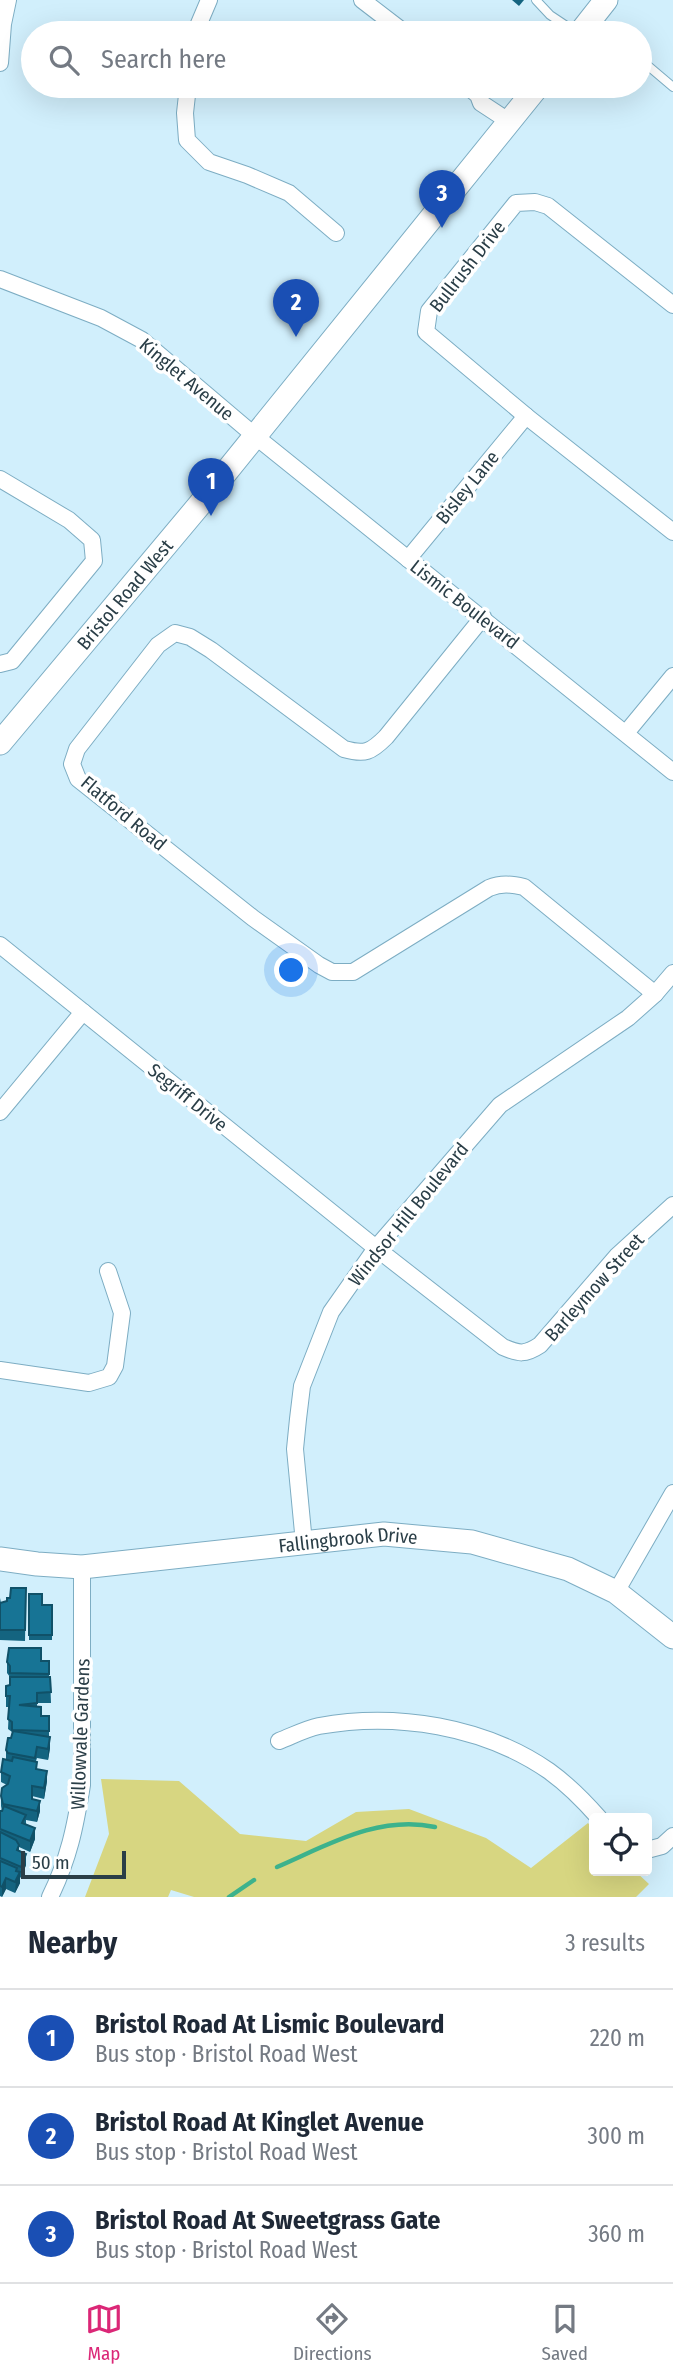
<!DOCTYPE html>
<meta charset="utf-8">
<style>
:root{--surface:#fff;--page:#f6f6f7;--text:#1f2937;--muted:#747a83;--line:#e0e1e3;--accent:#db2777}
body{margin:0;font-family:"Fira Sans Condensed",sans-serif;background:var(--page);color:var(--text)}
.controls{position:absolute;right:21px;bottom:21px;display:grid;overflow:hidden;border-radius:7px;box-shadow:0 7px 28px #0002}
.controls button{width:63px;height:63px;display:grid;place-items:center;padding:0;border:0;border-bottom:2px solid var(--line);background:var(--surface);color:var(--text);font:35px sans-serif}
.scale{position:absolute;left:21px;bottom:18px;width:105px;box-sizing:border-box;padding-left:7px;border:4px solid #2a3e47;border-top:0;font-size:19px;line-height:24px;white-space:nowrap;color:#2a3e47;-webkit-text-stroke:5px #fff;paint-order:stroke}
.you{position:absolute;left:292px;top:971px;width:24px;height:24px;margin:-18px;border:5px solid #fff;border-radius:50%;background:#1a73e8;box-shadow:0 0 0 10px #1a73e833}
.badge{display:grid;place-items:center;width:46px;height:46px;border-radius:50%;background:var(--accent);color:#fff;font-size:23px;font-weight:700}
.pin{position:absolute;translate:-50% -58px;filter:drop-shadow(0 2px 4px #0008)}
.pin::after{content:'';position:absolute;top:37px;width:24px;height:21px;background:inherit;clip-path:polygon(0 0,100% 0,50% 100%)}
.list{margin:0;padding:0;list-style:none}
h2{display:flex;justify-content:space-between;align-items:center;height:91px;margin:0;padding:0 28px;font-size:30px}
h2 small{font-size:23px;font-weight:400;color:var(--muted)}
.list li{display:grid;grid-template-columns:46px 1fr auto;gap:21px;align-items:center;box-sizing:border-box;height:98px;padding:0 28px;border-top:2px solid var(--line)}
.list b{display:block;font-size:26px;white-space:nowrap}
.list p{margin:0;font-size:23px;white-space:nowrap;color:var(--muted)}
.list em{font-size:23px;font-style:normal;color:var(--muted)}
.icon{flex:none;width:38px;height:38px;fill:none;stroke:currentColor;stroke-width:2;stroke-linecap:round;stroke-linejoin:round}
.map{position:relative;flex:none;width:673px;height:1897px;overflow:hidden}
.search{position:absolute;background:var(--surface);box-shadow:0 7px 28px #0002;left:21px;right:21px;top:21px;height:77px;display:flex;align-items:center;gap:18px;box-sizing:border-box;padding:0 24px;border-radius:38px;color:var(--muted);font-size:26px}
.sheet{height:385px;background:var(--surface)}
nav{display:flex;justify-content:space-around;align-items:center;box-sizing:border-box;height:98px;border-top:2px solid var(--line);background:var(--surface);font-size:19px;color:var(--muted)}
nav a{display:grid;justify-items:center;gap:4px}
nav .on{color:var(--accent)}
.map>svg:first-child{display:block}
.green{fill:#d7d681}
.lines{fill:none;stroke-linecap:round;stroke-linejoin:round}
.stream{stroke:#3db28c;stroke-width:4.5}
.lane-casing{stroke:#7dadc3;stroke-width:10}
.street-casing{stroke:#7dadc3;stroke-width:18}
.secondary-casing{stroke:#7dadc3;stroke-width:25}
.lane{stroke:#fff;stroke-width:8}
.street{stroke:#fff;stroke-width:16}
.secondary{stroke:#fff;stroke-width:23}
.wall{fill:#146480}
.shaded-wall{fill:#105168}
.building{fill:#177495;stroke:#105168;stroke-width:2}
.labels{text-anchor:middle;stroke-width:7;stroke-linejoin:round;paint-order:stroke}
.street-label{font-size:19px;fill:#2a3e47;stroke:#fff}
</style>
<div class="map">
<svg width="673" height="1897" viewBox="0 0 673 1897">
<rect width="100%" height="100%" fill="#d1effc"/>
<path class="green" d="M101 1779 179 1781 240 1834 306 1841 356 1812 409 1809 486 1838 531 1868 588 1823 594 1830V1871H635L649 1884 636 1897H194L171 1890 168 1897H85L109 1834Z"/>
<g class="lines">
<g class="stream">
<path d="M277 1867C328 1845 378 1815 435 1827"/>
<path d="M229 1897 254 1880"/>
</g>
<g class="lane-casing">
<g id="lane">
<path d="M536 0 550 15 577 33"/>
<path d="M594 21 609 33"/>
<path d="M640 59 673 87"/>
</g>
</g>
<g class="street-casing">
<g id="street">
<path d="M362 0 405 33"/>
<path d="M195 33 209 0"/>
<path d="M0 63 3 24 8 0"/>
<path d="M188 86 185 113 187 140 209 162 247 175 289 193 336 233"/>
<path d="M467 86 478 95 481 103 510 122"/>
<path d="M0 279 101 318 142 340 255 436 673 772"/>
<path d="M673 305 548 206 535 202 516 203 429 311 426 332 526 416 673 532"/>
<path d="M0 479 69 520 92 540 94 561 12 661 0 664"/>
<path d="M408 559 526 416"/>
<path d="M483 617 386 737C371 752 365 755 344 749L211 650 190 637 175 633 158 645 77 749 72 764 78 779 253 918 319 965 332 972H353L489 888C501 883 511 884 524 887L655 994"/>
<path d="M626 733 673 676"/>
<path d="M0 945 376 1248 503 1347C519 1354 525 1355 540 1345L617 1256 673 1205"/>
<path d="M0 1112 83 1012"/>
<path d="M0 1370 89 1383 109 1377 115 1366 122 1313 108 1271"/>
<path d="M304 1543 295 1449 298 1419 302 1386 331 1312 376 1248 500 1105 628 1018 655 994 673 973"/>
<path d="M616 1592 673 1493"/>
<path d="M279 1741C292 1736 305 1729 319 1726 396 1712 484 1726 549 1771 567 1784 585 1802 599 1818"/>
<path d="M647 1850 662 1846 673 1836"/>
<path d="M50 1897C69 1858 75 1828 82 1785V1567"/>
</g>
</g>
<g class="secondary-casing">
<g id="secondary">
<path d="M580 33 606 0"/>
<path id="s1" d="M0 743 201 503 538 86"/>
<path id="s2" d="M0 1559 37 1564 82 1567 384 1534 472 1542 568 1569 616 1592 673 1637"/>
</g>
</g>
<use href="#lane" class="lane"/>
<use href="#street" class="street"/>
<use href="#secondary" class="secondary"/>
</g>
<g class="wall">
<path d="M512 0H524L519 6Z"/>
<path d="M26 1588 25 1641 0 1640V1598L1 1603 7 1601Z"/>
<path d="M29 1594 42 1605H52V1640H29Z"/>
<path d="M49 1661V1677H50L51 1703H37V1707L41 1716H49V1737L50 1748 48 1760 37 1758 36 1761 37 1769 47 1781 44 1799 32 1796V1799L40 1811 37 1822 26 1820V1824L35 1839 30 1852 19 1847V1851L26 1865 21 1878 20 1877V1883L15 1893 6 1889 2 1897 0 1896V1811H2L1 1806V1796L7 1785 1 1782V1772L6 1760V1750L12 1736V1732L8 1729 9 1707H6V1686L10 1685V1677L7 1673V1662Z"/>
</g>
<g class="shaded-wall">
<path d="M50 1737V1748L48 1760V1749Z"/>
<path d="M47 1771V1781L44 1799V1788Z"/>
<path d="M40 1801V1811L37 1822V1811Z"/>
<path d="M35 1828V1839L30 1852V1841Z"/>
<path d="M26 1854V1865L21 1878V1867Z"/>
<path d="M17 1868V1878L20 1872V1883L15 1893Z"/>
<path d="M6 1878V1889L2 1897V1887Z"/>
</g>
<g class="building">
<path d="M11 1588H26L25 1630H0V1603L7 1601V1598H10Z"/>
<path d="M29 1594H42V1605H52V1635H29Z"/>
<path d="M9 1648H41V1661H49V1674L10 1673V1666L7 1662Z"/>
<path d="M10 1677H50L51 1692 37 1693V1703L19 1705 41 1707V1716H49V1731L12 1730V1722L8 1719 10 1696H6V1686L10 1685Z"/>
<path d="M13 1731 50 1737 48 1749 37 1747 35 1758 8 1753 6 1750 8 1738H11Z"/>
<path d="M13 1757 37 1762 36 1769 47 1771 44 1788 32 1786V1799L40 1801 37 1811 3 1804 1 1796 2 1788 8 1784 10 1776 1 1772 3 1759 12 1761Z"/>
<path d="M4 1806 26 1815 22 1823 35 1828 30 1841 0 1829V1811H2Z"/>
<path d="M0 1832 16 1840 19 1845 17 1850 26 1854 21 1867 0 1858Z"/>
<path d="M0 1861 17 1868 16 1871 20 1872 15 1882 6 1878 2 1887 0 1886Z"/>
</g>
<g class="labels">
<g class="street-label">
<text transform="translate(467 266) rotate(-52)" y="7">Bullrush Drive</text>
<text transform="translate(187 379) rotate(40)" y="7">Kinglet Avenue</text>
<text transform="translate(467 487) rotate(-51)" y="7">Bisley Lane</text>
<text dy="7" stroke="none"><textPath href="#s1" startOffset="194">Bristol Road West</textPath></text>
<text transform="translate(465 604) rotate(38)" y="7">Lismic Boulevard</text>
<text transform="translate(124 813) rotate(40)" y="7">Flatford Road</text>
<text transform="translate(188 1097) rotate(39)" y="7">Segriff Drive</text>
<text transform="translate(408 1214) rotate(-51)" y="7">Windsor Hill Boulevard</text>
<text transform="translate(594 1287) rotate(-48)" y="7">Barleymow Street</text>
<text dy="7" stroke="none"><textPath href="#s2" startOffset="350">Fallingbrook Drive</textPath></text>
<text transform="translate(80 1734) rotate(-88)" y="7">Willowvale Gardens</text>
</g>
</g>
</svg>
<div class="controls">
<button><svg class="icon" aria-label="locate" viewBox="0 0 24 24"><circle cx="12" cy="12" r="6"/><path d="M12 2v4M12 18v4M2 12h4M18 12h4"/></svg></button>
</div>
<div class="scale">50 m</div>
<div class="you"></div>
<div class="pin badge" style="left:211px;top:516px;background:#1a4fb4">1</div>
<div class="pin badge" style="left:296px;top:337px;background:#1a4fb4">2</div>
<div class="pin badge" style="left:442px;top:228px;background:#1a4fb4">3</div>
<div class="search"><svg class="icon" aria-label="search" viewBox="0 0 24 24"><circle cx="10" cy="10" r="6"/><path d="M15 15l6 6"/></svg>Search here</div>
</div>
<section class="sheet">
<h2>Nearby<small>3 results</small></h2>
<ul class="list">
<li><span class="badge" style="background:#1a4fb4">1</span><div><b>Bristol Road At Lismic Boulevard</b><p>Bus stop · Bristol Road West</p></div><em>220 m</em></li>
<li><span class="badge" style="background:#1a4fb4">2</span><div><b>Bristol Road At Kinglet Avenue</b><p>Bus stop · Bristol Road West</p></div><em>300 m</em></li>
<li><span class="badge" style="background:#1a4fb4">3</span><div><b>Bristol Road At Sweetgrass Gate</b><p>Bus stop · Bristol Road West</p></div><em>360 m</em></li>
</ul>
</section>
<nav>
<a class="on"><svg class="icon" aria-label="map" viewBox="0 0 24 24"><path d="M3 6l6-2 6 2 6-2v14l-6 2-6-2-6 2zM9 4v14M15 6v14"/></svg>Map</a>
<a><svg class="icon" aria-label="directions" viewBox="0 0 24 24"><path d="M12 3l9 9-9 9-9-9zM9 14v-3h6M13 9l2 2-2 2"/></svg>Directions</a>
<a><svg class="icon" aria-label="saved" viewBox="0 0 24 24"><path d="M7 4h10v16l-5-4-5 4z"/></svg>Saved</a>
</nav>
